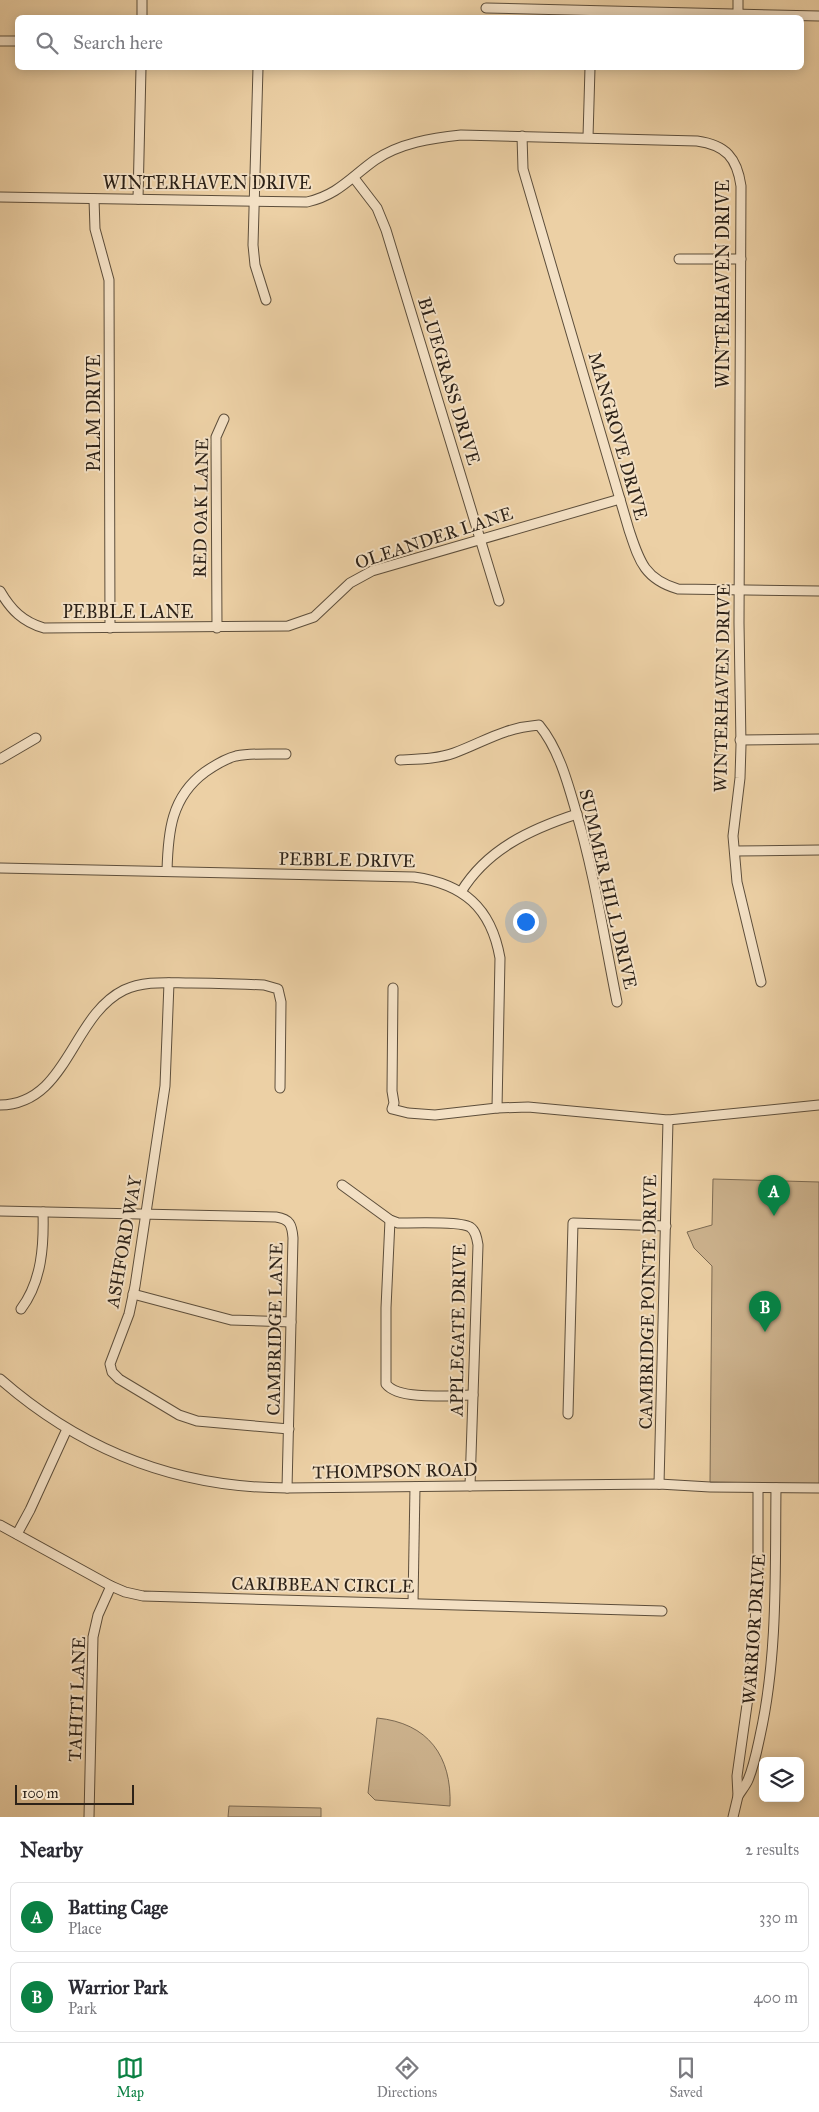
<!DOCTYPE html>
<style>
:root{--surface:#fff;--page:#f2f2f3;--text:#2b2b33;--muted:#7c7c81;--line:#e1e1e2;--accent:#0b8043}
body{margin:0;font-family:"IM FELL Great Primer",serif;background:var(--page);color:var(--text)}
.controls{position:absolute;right:15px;bottom:15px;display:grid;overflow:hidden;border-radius:8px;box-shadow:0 2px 12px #0003}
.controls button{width:45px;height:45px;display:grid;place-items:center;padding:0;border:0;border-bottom:1px solid var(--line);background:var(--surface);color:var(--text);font:25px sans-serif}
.scale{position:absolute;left:15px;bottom:12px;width:119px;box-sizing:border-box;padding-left:5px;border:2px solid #2d2218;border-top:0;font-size:14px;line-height:18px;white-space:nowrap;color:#2d2218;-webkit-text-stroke:4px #f3e0c4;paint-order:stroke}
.you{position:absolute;left:525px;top:921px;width:18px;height:18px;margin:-12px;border:4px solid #fff;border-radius:50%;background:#1a73e8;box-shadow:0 0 0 8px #1a73e833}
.badge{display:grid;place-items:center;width:32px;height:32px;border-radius:50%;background:var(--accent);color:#fff;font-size:16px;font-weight:700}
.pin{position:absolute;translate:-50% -41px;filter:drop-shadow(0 1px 2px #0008)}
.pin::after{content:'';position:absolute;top:26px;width:18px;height:15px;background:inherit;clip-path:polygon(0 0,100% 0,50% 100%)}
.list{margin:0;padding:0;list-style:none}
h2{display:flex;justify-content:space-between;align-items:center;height:65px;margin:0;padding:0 20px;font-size:21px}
h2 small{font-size:16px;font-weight:400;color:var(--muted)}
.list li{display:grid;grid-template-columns:32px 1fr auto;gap:15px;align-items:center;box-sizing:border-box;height:70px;margin:0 10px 10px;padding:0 10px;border:1px solid var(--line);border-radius:8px}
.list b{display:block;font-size:19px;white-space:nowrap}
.list p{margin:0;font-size:16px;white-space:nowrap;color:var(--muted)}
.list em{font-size:16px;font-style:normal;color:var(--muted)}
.icon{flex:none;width:28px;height:28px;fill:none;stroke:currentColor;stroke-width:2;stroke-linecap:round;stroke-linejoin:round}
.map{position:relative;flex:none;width:819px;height:1817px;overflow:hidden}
.search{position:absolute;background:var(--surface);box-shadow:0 2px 12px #0003;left:15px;right:15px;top:15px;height:55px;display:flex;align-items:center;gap:12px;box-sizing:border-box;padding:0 18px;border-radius:8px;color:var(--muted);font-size:19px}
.sheet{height:225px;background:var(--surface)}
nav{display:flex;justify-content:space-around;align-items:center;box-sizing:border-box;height:70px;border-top:1px solid var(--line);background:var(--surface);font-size:14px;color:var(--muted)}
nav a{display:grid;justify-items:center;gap:2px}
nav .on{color:var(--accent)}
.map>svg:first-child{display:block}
.green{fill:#ccb28d;stroke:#7c6a52}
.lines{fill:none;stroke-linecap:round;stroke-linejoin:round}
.minor-casing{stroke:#5d4e3b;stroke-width:11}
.minor{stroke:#f3e0c4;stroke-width:9}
.labels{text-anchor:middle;stroke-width:4;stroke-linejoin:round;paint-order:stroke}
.street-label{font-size:18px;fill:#2d2218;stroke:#f3e0c4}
</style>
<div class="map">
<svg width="819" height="1817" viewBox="0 0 819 1817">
<rect width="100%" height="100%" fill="#ecd0a5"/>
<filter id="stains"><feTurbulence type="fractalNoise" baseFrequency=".004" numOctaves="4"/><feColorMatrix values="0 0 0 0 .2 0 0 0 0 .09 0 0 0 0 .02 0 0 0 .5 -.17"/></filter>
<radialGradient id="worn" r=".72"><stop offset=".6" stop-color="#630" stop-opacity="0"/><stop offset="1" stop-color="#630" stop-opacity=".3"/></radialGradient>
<g class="green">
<path d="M713 1179 819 1182V1484L710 1482 712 1266 694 1248 687 1232 712 1225Z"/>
<path d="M377 1718C428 1723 452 1756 450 1806L375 1800 368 1793Z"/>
<path d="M229 1806 321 1808V1817H228Z"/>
</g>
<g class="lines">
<g class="minor-casing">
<g id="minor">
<path d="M486 8 819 16"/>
<path d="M738 14V0"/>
<path d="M142 18V0"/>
<path d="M0 41H18"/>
<path d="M258 68 253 245 255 265 266 300"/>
<path d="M522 136 523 169 629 530C639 560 644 579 678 589L819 591"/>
<path d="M588 137 590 68"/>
<path d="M354 178 377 208 386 230 499 601"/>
<path d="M0 197 307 202C338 195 351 177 375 160 400 143 432 138 461 135L697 141C726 145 737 158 741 186L739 623 741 745 740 778 733 836 737 882 761 982"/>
<path d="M94 199 95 229 109 280 110 628"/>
<path d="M138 199 141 68"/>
<path d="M679 259H741"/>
<path d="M0 591C11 610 23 622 44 628L288 626 314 617 350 583 372 571 620 499"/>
<path d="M217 628 216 437 224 419"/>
<path d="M740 740 819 739"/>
<path d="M0 759 36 738"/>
<path d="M400 760C419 759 437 759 454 753 486 741 503 728 539 725 558 748 567 780 575 808 594 871 604 937 617 1002"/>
<path d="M735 851 819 850"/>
<path d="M0 868 414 877C463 884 491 907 500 958L497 1108"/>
<path d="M167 871C168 832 171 797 205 772 215 765 224 759 236 756 252 753 269 754 286 754"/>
<path d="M461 892C487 849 531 829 577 814"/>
<path d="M169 983 165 1086 135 1286 129 1314 110 1364 112 1372 119 1379 179 1415 197 1421 289 1429"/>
<path d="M393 988 392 1091 394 1103 392 1109 408 1113 435 1115 497 1108 528 1107 668 1120 819 1105"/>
<path d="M0 1105C68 1104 71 1016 124 990 145 980 168 983 191 983 215 983 240 984 264 985L278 989 281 1002 280 1088"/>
<path d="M342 1185 390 1220 398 1223C412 1223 460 1221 470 1227 476 1231 477 1239 478 1245L470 1486"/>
<path d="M0 1211 276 1217C290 1219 292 1225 293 1238L287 1488"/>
<path d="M390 1220 386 1308V1384C399 1401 453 1395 473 1395"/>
<path d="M133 1294 231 1320 291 1322"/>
<path d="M21 1309C42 1281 44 1245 43 1212"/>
<path d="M0 1379C82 1451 178 1488 287 1488L659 1484 710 1487 819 1488"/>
<path d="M568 1414 573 1223 666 1226"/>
<path d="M659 1484 668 1120"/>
<path d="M0 1525 111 1586 125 1592 143 1596 662 1611"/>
<path d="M17 1534 30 1510 67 1429"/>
<path d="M413 1603 415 1487"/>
<path d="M738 1796C741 1791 746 1785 748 1780 754 1766 757 1750 760 1736 778 1655 775 1570 776 1488"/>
<path d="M89 1817 93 1637 98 1615 111 1586"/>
<path d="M733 1817 738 1796 737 1776 753 1662 758 1567V1488"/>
</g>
</g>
<use href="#minor" class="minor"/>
</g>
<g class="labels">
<g class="street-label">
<text x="207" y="189">WINTERHAVEN DRIVE</text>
<text transform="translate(723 284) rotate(-90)" y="6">WINTERHAVEN DRIVE</text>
<text transform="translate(449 381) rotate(73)" y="6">BLUEGRASS DRIVE</text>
<text transform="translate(94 413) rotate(-90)" y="6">PALM DRIVE</text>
<text transform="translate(618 436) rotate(74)" y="6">MANGROVE DRIVE</text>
<text transform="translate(201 508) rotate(-89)" y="6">RED OAK LANE</text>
<text transform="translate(434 538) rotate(-18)" y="6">OLEANDER LANE</text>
<text x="128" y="618">PEBBLE LANE</text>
<text transform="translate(722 688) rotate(-89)" y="6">WINTERHAVEN DRIVE</text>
<text transform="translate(347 860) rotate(1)" y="6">PEBBLE DRIVE</text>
<text transform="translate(608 889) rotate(77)" y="6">SUMMER HILL DRIVE</text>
<text transform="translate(124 1242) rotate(-80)" y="6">ASHFORD WAY</text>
<text transform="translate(648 1302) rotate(-89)" y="6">CAMBRIDGE POINTE DRIVE</text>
<text transform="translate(275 1329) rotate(-89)" y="6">CAMBRIDGE LANE</text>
<text transform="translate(458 1330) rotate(-89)" y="6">APPLEGATE DRIVE</text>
<text transform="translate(395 1471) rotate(-1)" y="6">THOMPSON ROAD</text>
<text transform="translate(323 1585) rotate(1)" y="6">CARIBBEAN CIRCLE</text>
<text transform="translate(754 1629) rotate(-86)" y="6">WARRIOR DRIVE</text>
<text transform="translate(77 1699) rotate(-88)" y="6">TAHITI LANE</text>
</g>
</g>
<rect width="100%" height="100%" filter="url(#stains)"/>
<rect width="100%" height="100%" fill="url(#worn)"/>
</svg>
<div class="controls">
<button><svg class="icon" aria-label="layers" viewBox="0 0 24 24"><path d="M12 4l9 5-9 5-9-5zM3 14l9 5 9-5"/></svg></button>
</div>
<div class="scale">100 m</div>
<div class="you"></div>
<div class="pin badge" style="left:774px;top:1216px">A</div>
<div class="pin badge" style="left:765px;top:1332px">B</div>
<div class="search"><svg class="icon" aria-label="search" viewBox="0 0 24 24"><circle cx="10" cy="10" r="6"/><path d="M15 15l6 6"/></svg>Search here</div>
</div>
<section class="sheet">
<h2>Nearby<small>2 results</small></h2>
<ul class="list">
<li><span class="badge">A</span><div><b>Batting Cage</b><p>Place</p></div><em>330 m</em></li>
<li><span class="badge">B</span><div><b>Warrior Park</b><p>Park</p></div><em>400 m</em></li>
</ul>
</section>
<nav>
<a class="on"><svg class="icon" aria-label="map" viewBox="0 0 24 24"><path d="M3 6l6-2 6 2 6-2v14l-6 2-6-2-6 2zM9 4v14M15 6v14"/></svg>Map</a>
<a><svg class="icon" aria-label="directions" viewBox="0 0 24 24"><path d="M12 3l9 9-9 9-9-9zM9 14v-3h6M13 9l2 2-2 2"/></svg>Directions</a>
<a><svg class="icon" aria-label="saved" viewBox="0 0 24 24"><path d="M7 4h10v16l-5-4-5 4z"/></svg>Saved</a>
</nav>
